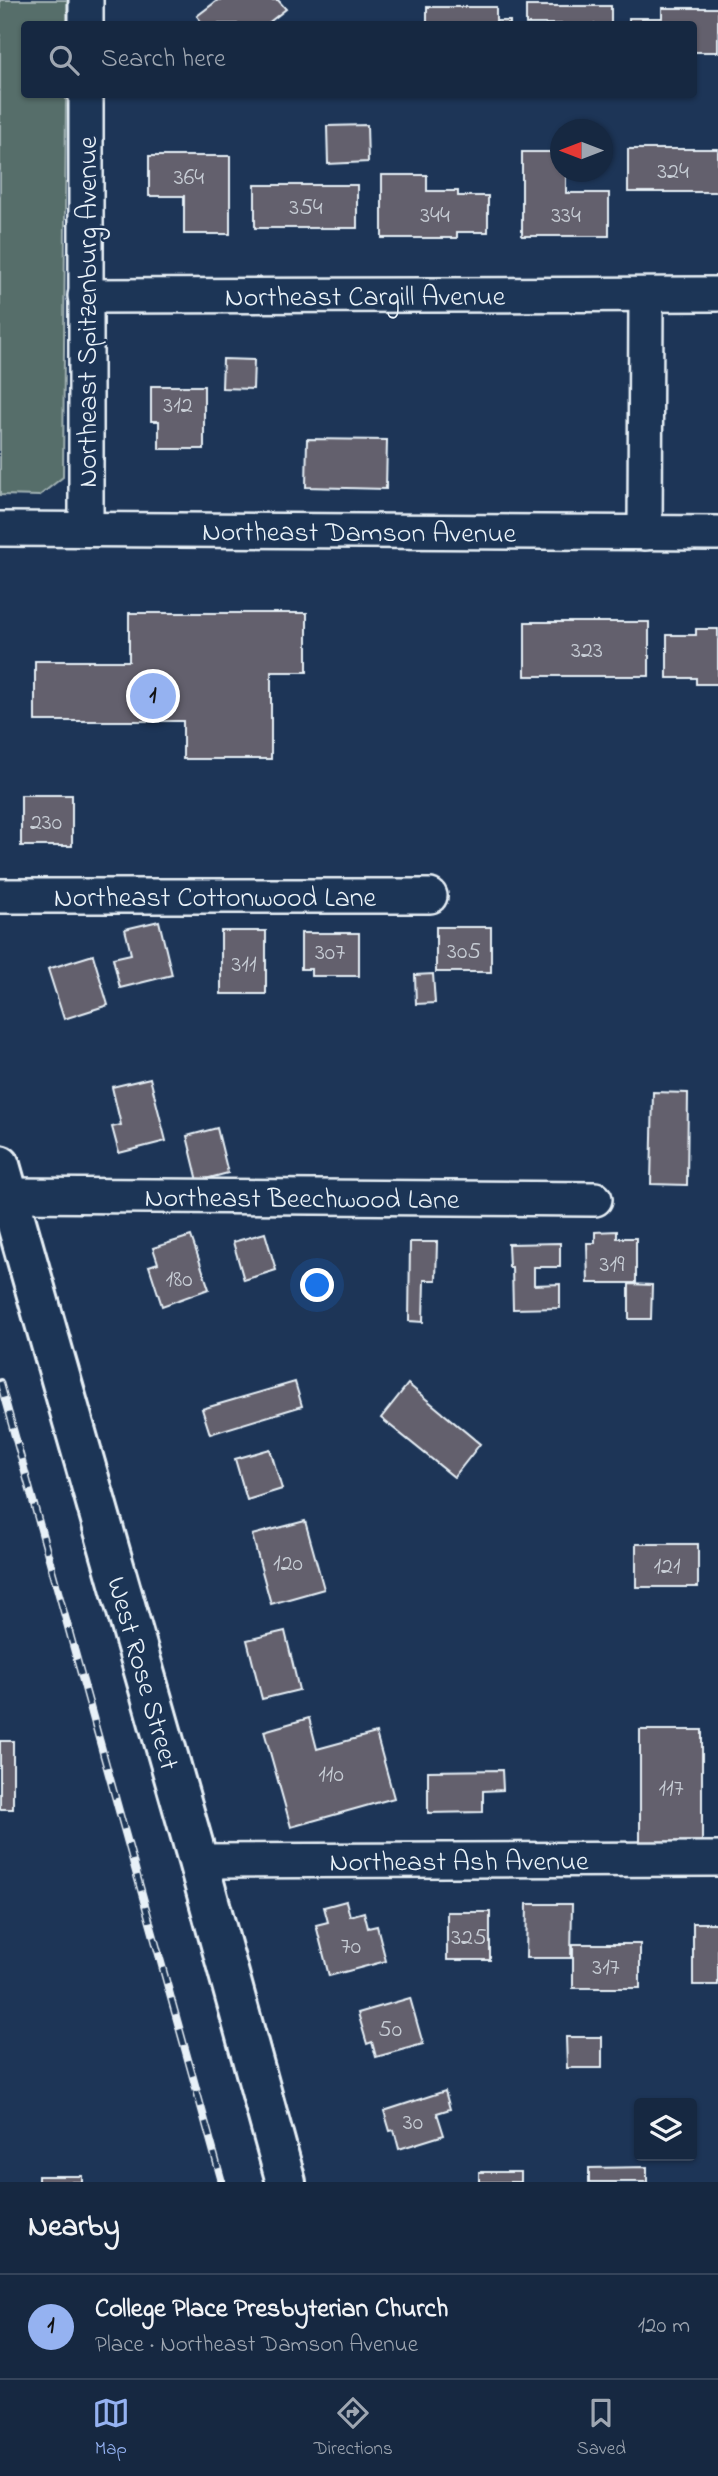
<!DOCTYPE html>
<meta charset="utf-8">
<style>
:root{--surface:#162841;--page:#23344c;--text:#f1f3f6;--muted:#9ea6b1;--line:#35445a;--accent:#95b2f1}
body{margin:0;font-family:"Indie Flower",sans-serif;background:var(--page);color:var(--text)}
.controls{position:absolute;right:21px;bottom:21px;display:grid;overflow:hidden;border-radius:7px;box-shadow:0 2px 5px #0004}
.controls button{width:63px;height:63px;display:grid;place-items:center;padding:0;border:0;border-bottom:2px solid var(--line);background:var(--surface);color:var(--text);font:35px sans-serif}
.compass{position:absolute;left:550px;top:119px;width:63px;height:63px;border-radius:50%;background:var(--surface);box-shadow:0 2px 5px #0004;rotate:270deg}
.you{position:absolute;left:318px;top:1286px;width:24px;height:24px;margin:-18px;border:5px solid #fff;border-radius:50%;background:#1a73e8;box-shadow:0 0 0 10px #1a73e833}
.badge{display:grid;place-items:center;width:46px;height:46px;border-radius:50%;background:var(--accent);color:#111;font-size:23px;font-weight:700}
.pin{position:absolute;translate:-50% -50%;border:4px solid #fff;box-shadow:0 2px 7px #0006}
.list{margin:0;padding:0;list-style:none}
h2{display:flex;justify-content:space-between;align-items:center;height:91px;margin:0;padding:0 28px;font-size:30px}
h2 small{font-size:23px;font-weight:400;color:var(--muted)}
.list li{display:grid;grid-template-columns:46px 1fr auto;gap:21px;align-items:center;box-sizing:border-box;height:105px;padding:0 28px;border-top:2px solid var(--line)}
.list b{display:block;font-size:26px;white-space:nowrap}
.list p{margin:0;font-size:23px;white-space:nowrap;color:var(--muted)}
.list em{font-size:23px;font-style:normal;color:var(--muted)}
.icon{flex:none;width:38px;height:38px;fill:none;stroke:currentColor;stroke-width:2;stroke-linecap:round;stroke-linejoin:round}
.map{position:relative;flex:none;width:718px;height:2182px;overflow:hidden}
.search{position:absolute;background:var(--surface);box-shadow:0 2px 5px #0004;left:21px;right:21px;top:21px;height:77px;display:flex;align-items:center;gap:18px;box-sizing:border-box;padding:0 24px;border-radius:7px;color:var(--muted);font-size:26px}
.sheet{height:196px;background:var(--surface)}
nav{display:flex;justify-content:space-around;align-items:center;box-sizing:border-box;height:98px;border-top:2px solid var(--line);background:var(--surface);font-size:19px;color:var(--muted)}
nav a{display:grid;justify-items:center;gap:4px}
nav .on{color:var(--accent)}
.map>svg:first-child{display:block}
.green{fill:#576e6b;stroke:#a0b0b2;stroke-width:2}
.building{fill:#63606d;stroke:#e8f1f8;stroke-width:2}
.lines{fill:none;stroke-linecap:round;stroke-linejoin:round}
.street-casing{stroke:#e8f1f8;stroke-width:38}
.secondary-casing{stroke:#e8f1f8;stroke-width:44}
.street{stroke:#1d3557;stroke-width:33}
.secondary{stroke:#1d3557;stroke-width:38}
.rail-casing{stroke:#e8f1f8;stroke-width:8}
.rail{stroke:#1d3557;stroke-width:5;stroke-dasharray:16;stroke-linecap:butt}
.labels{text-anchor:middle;stroke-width:5;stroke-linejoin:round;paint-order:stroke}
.number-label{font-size:24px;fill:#c7cdd5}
.street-label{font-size:28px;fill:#e8f1f8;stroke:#1d3557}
</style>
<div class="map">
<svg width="718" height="2182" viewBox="0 0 718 2182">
<rect width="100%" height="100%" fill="#1d3557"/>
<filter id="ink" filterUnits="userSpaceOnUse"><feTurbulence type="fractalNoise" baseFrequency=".0143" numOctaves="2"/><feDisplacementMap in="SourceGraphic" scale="14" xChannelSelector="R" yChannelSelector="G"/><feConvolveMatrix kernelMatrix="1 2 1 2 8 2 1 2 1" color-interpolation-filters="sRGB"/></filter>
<g filter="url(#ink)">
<path class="green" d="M0 0H67V24H24V94L66 95 63 477 39 496 0 495Z"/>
<g class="building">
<path d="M218 0H278L286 9 267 24H203L197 16Z"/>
<rect x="526" y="6" width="85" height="18"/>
<path d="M427 7H496V21H510V24H427Z"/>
<path d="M662 8H718V52H694V24H629V18H662Z"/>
<path d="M367 125 368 162 328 164 327 126Z"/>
<rect x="628" y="149" width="90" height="43"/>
<path d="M522 152H560V172H566V193H609V236H522Z"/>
<path d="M149 156H230V234H184V196H149Z"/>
<path d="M382 175H427V191H458V196H488V232H457V238H382Z"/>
<rect x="255" y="185" width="102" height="43"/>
<path d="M223 359 254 360 253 389 222 388Z"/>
<path d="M151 386H204V449H159V421H151Z"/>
<path d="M307 439 387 440 386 489 306 487Z"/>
<path d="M129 613H307V672H271V759H183V721H35V661H129Z"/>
<rect x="525" y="622" width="124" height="54"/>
<path d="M696 629H718V684H696V678H667V635H696Z"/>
<rect x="21" y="795" width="51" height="51"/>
<path d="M159 921 172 975 120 988 113 958 131 954 125 929Z"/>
<rect x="436" y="927" width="55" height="45"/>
<rect x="221" y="931" width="45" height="63"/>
<path d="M301 933H359V976H311V969H301Z"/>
<path d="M93 955 108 1005 64 1019 48 969Z"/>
<path d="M433 974 435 1003 416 1004 415 975Z"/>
<path d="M150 1078 166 1141 119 1153 112 1127 121 1125 112 1087Z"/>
<path d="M653 1092 688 1093 687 1185 651 1184Z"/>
<path d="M217 1128 228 1173 198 1181 187 1136Z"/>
<path d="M617 1231V1238H636V1283H588L587 1243H595V1232Z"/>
<path d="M265 1233 276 1270 244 1280 233 1242Z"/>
<path d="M191 1236 209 1289 162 1306 149 1266 158 1263 153 1248Z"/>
<path d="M410 1242H437L436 1280H424L423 1322 409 1321Z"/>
<path d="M560 1243V1267H534V1285L560 1284V1308L513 1309 512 1267H509L508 1244Z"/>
<path d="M629 1284 652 1285 651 1319H629Z"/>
<path d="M295 1382 302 1406 210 1434 202 1409Z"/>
<path d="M408 1384 480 1444 454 1477 381 1418Z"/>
<path d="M270 1449 282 1489 247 1500 235 1459Z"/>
<path d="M305 1521 324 1589 271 1604 252 1535Z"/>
<rect x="636" y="1544" width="62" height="43"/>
<path d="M285 1631 299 1690 262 1699 247 1640Z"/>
<path d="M309 1718 317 1749 376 1733 394 1798 291 1827 264 1731Z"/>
<rect x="640" y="1730" width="62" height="114"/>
<rect x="0" y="1741" width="13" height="68"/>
<path d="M502 1770 503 1790 483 1791V1812L428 1813V1771Z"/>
<path d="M346 1901 350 1916 364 1912 368 1928 377 1926 386 1961 329 1976 316 1925 328 1922 324 1907Z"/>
<path d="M527 1904H572L571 1958H526Z"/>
<rect x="447" y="1912" width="43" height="48"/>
<rect x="693" y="1923" width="25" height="62"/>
<rect x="573" y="1944" width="67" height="44"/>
<path d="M410 1998 423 2044 376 2057 372 2042 367 2044 358 2013Z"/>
<path d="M566 2037H602V2068H567Z"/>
<path d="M445 2091 450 2109 437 2113 444 2135 399 2149 394 2130 390 2131 384 2111Z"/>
<path d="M647 2167V2182H589V2168Z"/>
<rect x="479" y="2172" width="42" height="10"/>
<rect x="38" y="2176" width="44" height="6"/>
</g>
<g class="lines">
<g class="street-casing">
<g id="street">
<path d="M86 24V0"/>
<path d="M86 94V529"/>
<path id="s1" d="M85 296 718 294"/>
<path id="s2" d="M0 529 718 533"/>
<path d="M645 533 646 295"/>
<path id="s3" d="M0 896H430"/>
<path id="s4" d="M8 1195 595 1199"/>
<path id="s5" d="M198 1861 718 1859"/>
</g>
</g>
<g class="secondary-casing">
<g id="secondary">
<path id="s6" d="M0 1165 198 1861 286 2182"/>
</g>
</g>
<use href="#street" class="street"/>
<use href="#secondary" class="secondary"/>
<g class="rail-casing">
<path id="rail" d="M0 1382 222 2182"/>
</g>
<use href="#rail" class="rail"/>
</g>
</g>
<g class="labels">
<g class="number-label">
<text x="673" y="178">324</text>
<text x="189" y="184">364</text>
<text x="306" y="214">354</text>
<text x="435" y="222">344</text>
<text x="566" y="222">334</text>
<text x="178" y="412">312</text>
<text x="587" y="657">323</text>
<text x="46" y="829">230</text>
<text x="464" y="958">305</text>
<text x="330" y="959">307</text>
<text x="244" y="971">311</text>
<text x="612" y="1271">319</text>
<text x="179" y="1286">180</text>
<text x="288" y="1570">120</text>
<text x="667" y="1573">121</text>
<text x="331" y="1781">110</text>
<text x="671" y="1795">117</text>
<text x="469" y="1944">325</text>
<text x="351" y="1953">70</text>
<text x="606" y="1974">317</text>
<text x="390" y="2036">50</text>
<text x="413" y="2129">30</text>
</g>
<g class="street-label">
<text dy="10" stroke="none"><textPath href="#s1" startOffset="280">Northeast Cargill Avenue</textPath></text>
<text transform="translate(86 312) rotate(-90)" y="10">Northeast Spitzenburg Avenue</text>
<text dy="10" stroke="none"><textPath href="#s2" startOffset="359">Northeast Damson Avenue</textPath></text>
<text dy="10" stroke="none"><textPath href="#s3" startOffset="215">Northeast Cottonwood Lane</textPath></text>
<text dy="10" stroke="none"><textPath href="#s4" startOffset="294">Northeast Beechwood Lane</textPath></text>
<text dy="10" stroke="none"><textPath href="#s6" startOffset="528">West Rose Street</textPath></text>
<text dy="10" stroke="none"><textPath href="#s5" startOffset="261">Northeast Ash Avenue</textPath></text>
</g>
</g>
</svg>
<div class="controls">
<button><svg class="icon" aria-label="layers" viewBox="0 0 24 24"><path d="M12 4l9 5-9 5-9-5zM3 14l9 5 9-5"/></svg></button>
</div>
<svg class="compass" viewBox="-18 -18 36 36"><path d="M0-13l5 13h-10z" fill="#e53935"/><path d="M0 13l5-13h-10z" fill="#9ea6b1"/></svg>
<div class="you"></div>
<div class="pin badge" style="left:153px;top:696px">1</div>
<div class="search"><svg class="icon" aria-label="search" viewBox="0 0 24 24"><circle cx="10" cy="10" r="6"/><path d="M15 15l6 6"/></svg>Search here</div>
</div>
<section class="sheet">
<h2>Nearby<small></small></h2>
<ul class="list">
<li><span class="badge">1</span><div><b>College Place Presbyterian Church</b><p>Place · Northeast Damson Avenue</p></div><em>120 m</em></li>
</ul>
</section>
<nav>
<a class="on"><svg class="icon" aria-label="map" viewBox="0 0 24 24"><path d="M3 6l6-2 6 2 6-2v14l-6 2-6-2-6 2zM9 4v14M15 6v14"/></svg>Map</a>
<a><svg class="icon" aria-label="directions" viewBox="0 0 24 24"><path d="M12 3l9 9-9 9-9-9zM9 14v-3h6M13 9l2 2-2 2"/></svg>Directions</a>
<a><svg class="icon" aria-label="saved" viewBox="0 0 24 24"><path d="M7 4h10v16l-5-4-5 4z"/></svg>Saved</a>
</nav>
